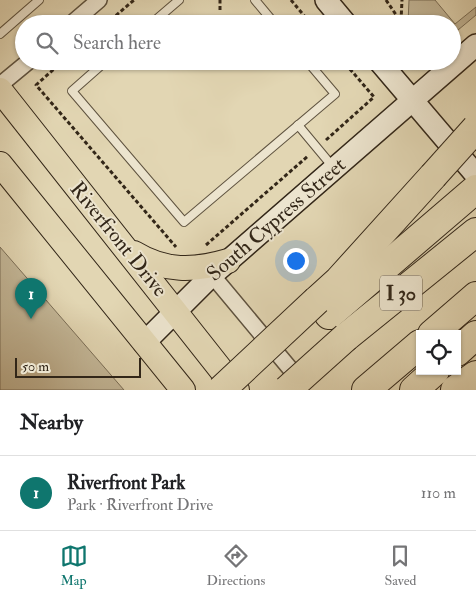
<!DOCTYPE html>
<meta charset="utf-8">
<style>
:root{--surface:#fff;--page:#f6f6f6;--text:#202124;--muted:#757577;--line:#e0e0e0;--accent:#0f766e}
body{margin:0;font-family:"IM FELL Double Pica",serif;background:var(--page);color:var(--text)}
.controls{position:absolute;right:15px;bottom:15px;display:grid;overflow:hidden;border-radius:0px;box-shadow:0 1px 4px #0004}
.controls button{width:45px;height:45px;display:grid;place-items:center;padding:0;border:0;border-bottom:1px solid var(--line);background:var(--surface);color:var(--text);font:25px sans-serif}
.scale{position:absolute;left:15px;bottom:12px;width:126px;box-sizing:border-box;padding-left:5px;border:2px solid #322618;border-top:0;font-size:14px;line-height:18px;white-space:nowrap;color:#322618;-webkit-text-stroke:4px #ece4ce;paint-order:stroke}
.you{position:absolute;left:295px;top:260px;width:18px;height:18px;margin:-12px;border:4px solid #fff;border-radius:50%;background:#1a73e8;box-shadow:0 0 0 8px #1a73e833}
.badge{display:grid;place-items:center;width:32px;height:32px;border-radius:50%;background:var(--accent);color:#fff;font-size:16px;font-weight:700}
.pin{position:absolute;translate:-50% -41px;filter:drop-shadow(0 1px 2px #0008)}
.pin::after{content:'';position:absolute;top:26px;width:18px;height:15px;background:inherit;clip-path:polygon(0 0,100% 0,50% 100%)}
.list{margin:0;padding:0;list-style:none}
h2{display:flex;justify-content:space-between;align-items:center;height:65px;margin:0;padding:0 20px;font-size:21px}
h2 small{font-size:16px;font-weight:400;color:var(--muted)}
.list li{display:grid;grid-template-columns:32px 1fr auto;gap:15px;align-items:center;box-sizing:border-box;height:75px;padding:0 20px;border-top:1px solid var(--line)}
.list b{display:block;font-size:19px;white-space:nowrap}
.list p{margin:0;font-size:16px;white-space:nowrap;color:var(--muted)}
.list em{font-size:16px;font-style:normal;color:var(--muted)}
.icon{flex:none;width:28px;height:28px;fill:none;stroke:currentColor;stroke-width:2;stroke-linecap:round;stroke-linejoin:round}
.map{position:relative;flex:none;width:476px;height:390px;overflow:hidden}
.search{position:absolute;background:var(--surface);box-shadow:0 1px 4px #0004;left:15px;right:15px;top:15px;height:55px;display:flex;align-items:center;gap:12px;box-sizing:border-box;padding:0 18px;border-radius:28px;color:var(--muted);font-size:19px}
.sheet{height:140px;background:var(--surface)}
nav{display:flex;justify-content:space-around;align-items:center;box-sizing:border-box;height:70px;border-top:1px solid var(--line);background:var(--surface);font-size:14px;color:var(--muted)}
nav a{display:grid;justify-items:center;gap:2px}
nav .on{color:var(--accent)}
.map>svg:first-child{display:block}
.green{fill:#c4b899;stroke:#7b6f58}
.lines{fill:none;stroke-linecap:round;stroke-linejoin:round}
.lane-casing{stroke:#5e523f;stroke-width:10}
.street-casing{stroke:#5e523f;stroke-width:18}
.secondary-casing{stroke:#322618;stroke-width:24}
.primary-casing{stroke:#322618;stroke-width:26}
.highway-casing{stroke:#322618;stroke-width:30}
.path{stroke:#322618;stroke-width:3;stroke-dasharray:4 2.5;stroke-linecap:butt}
.lane{stroke:#ece4ce;stroke-width:8}
.street{stroke:#ece4ce;stroke-width:15}
.secondary{stroke:#ece4ce;stroke-width:21}
.primary{stroke:#e2d6b3;stroke-width:24}
.highway{stroke:#e2d6b3;stroke-width:28}
.highway-bridge-casing{stroke:#322618;stroke-width:30;stroke-linecap:butt}
.highway-bridge{stroke:#e2d6b3;stroke-width:28}
.labels{text-anchor:middle;stroke-width:4;stroke-linejoin:round;paint-order:stroke}
.shield{fill:#ece4ce;stroke:#6a5f4f;stroke-width:1}
.shield-label{font-size:20px;font-weight:bold;fill:#322618}
.street-label{font-size:21px;fill:#322618;stroke:#ece4ce}
</style>
<div class="map">
<svg width="476" height="390" viewBox="0 0 476 390">
<rect width="100%" height="100%" fill="#e2d6b3"/>
<filter id="stains"><feTurbulence type="fractalNoise" baseFrequency=".004" numOctaves="4"/><feColorMatrix values="0 0 0 0 .2 0 0 0 0 .09 0 0 0 0 .02 0 0 0 .5 -.17"/></filter>
<radialGradient id="worn" r=".72"><stop offset=".6" stop-color="#630" stop-opacity="0"/><stop offset="1" stop-color="#630" stop-opacity=".3"/></radialGradient>
<g class="green">
<path d="M409 0H435L455 24 476 7V15L452 35V24H408Z"/>
<path d="M0 247 124 390H0Z"/>
</g>
<g class="lines">
<g class="lane-casing">
<g id="lane">
<path d="M255 0 275 24"/>
<path d="M151 24 179 0"/>
<path d="M0 34 39 0"/>
<path d="M106 61 72 91 184 222 335 94 307 61"/>
<path d="M298 125 333 167"/>
</g>
</g>
<g class="street-casing">
<g id="street">
<path d="M71 24 99 0"/>
<path d="M0 85 29 61"/>
<path d="M212 275 302 383"/>
</g>
</g>
<g class="secondary-casing">
<g id="secondary">
<path d="M326 0 346 24"/>
<path d="M379 61 476 175"/>
<path d="M144 343 212 275 476 45"/>
</g>
</g>
<g class="primary-casing">
<g id="primary">
<path d="M0 90 237 390"/>
<path d="M0 164 183 390"/>
<path d="M134 253C165 272 194 271 228 261"/>
</g>
</g>
<g class="highway-casing">
<g id="highway">
<path d="M317 300 339 280 433 176"/>
<path d="M329 315 476 189"/>
<path d="M432 334 476 296"/>
<path d="M346 337 476 232"/>
<path d="M457 352 476 335"/>
<path d="M366 390 420 344"/>
<path d="M414 390 435 371"/>
<path d="M455 390 476 375"/>
</g>
</g>
<g class="path">
<path d="M291 0 311 24"/>
<path d="M386 0 401 22"/>
<path d="M220 10V0"/>
<path d="M401 21 402 0"/>
<path d="M106 24 134 0"/>
<path d="M63 61 36 85 176 247"/>
<path d="M326 140 374 97 343 61"/>
<path d="M206 245 308 156"/>
</g>
<use href="#lane" class="lane"/>
<use href="#street" class="street"/>
<use href="#secondary" class="secondary"/>
<use href="#primary" class="primary"/>
<use href="#highway" class="highway"/>
<g class="highway-bridge-casing">
<g id="highway-bridge">
<path d="M433 176 476 128"/>
<path d="M221 390 317 300"/>
<path d="M287 390 346 337"/>
</g>
</g>
<use href="#highway-bridge" class="highway-bridge"/>
</g>
<g class="labels">
<rect class="shield" x="380" y="275.5" width="42" height="35" rx="4"/>
<g class="shield-label">
<text x="401" y="300">I 30</text>
</g>
<g class="street-label">
<text transform="translate(276 219) rotate(-41)" y="7">South Cypress Street</text>
<text transform="translate(119 239) rotate(51)" y="7">Riverfront Drive</text>
</g>
</g>
<rect width="100%" height="100%" filter="url(#stains)"/>
<rect width="100%" height="100%" fill="url(#worn)"/>
</svg>
<div class="controls">
<button><svg class="icon" aria-label="locate" viewBox="0 0 24 24"><circle cx="12" cy="12" r="6"/><path d="M12 2v4M12 18v4M2 12h4M18 12h4"/></svg></button>
</div>
<div class="scale">50 m</div>
<div class="you"></div>
<div class="pin badge" style="left:31px;top:319px">1</div>
<div class="search"><svg class="icon" aria-label="search" viewBox="0 0 24 24"><circle cx="10" cy="10" r="6"/><path d="M15 15l6 6"/></svg>Search here</div>
</div>
<section class="sheet">
<h2>Nearby<small></small></h2>
<ul class="list">
<li><span class="badge">1</span><div><b>Riverfront Park</b><p>Park · Riverfront Drive</p></div><em>110 m</em></li>
</ul>
</section>
<nav>
<a class="on"><svg class="icon" aria-label="map" viewBox="0 0 24 24"><path d="M3 6l6-2 6 2 6-2v14l-6 2-6-2-6 2zM9 4v14M15 6v14"/></svg>Map</a>
<a><svg class="icon" aria-label="directions" viewBox="0 0 24 24"><path d="M12 3l9 9-9 9-9-9zM9 14v-3h6M13 9l2 2-2 2"/></svg>Directions</a>
<a><svg class="icon" aria-label="saved" viewBox="0 0 24 24"><path d="M7 4h10v16l-5-4-5 4z"/></svg>Saved</a>
</nav>
